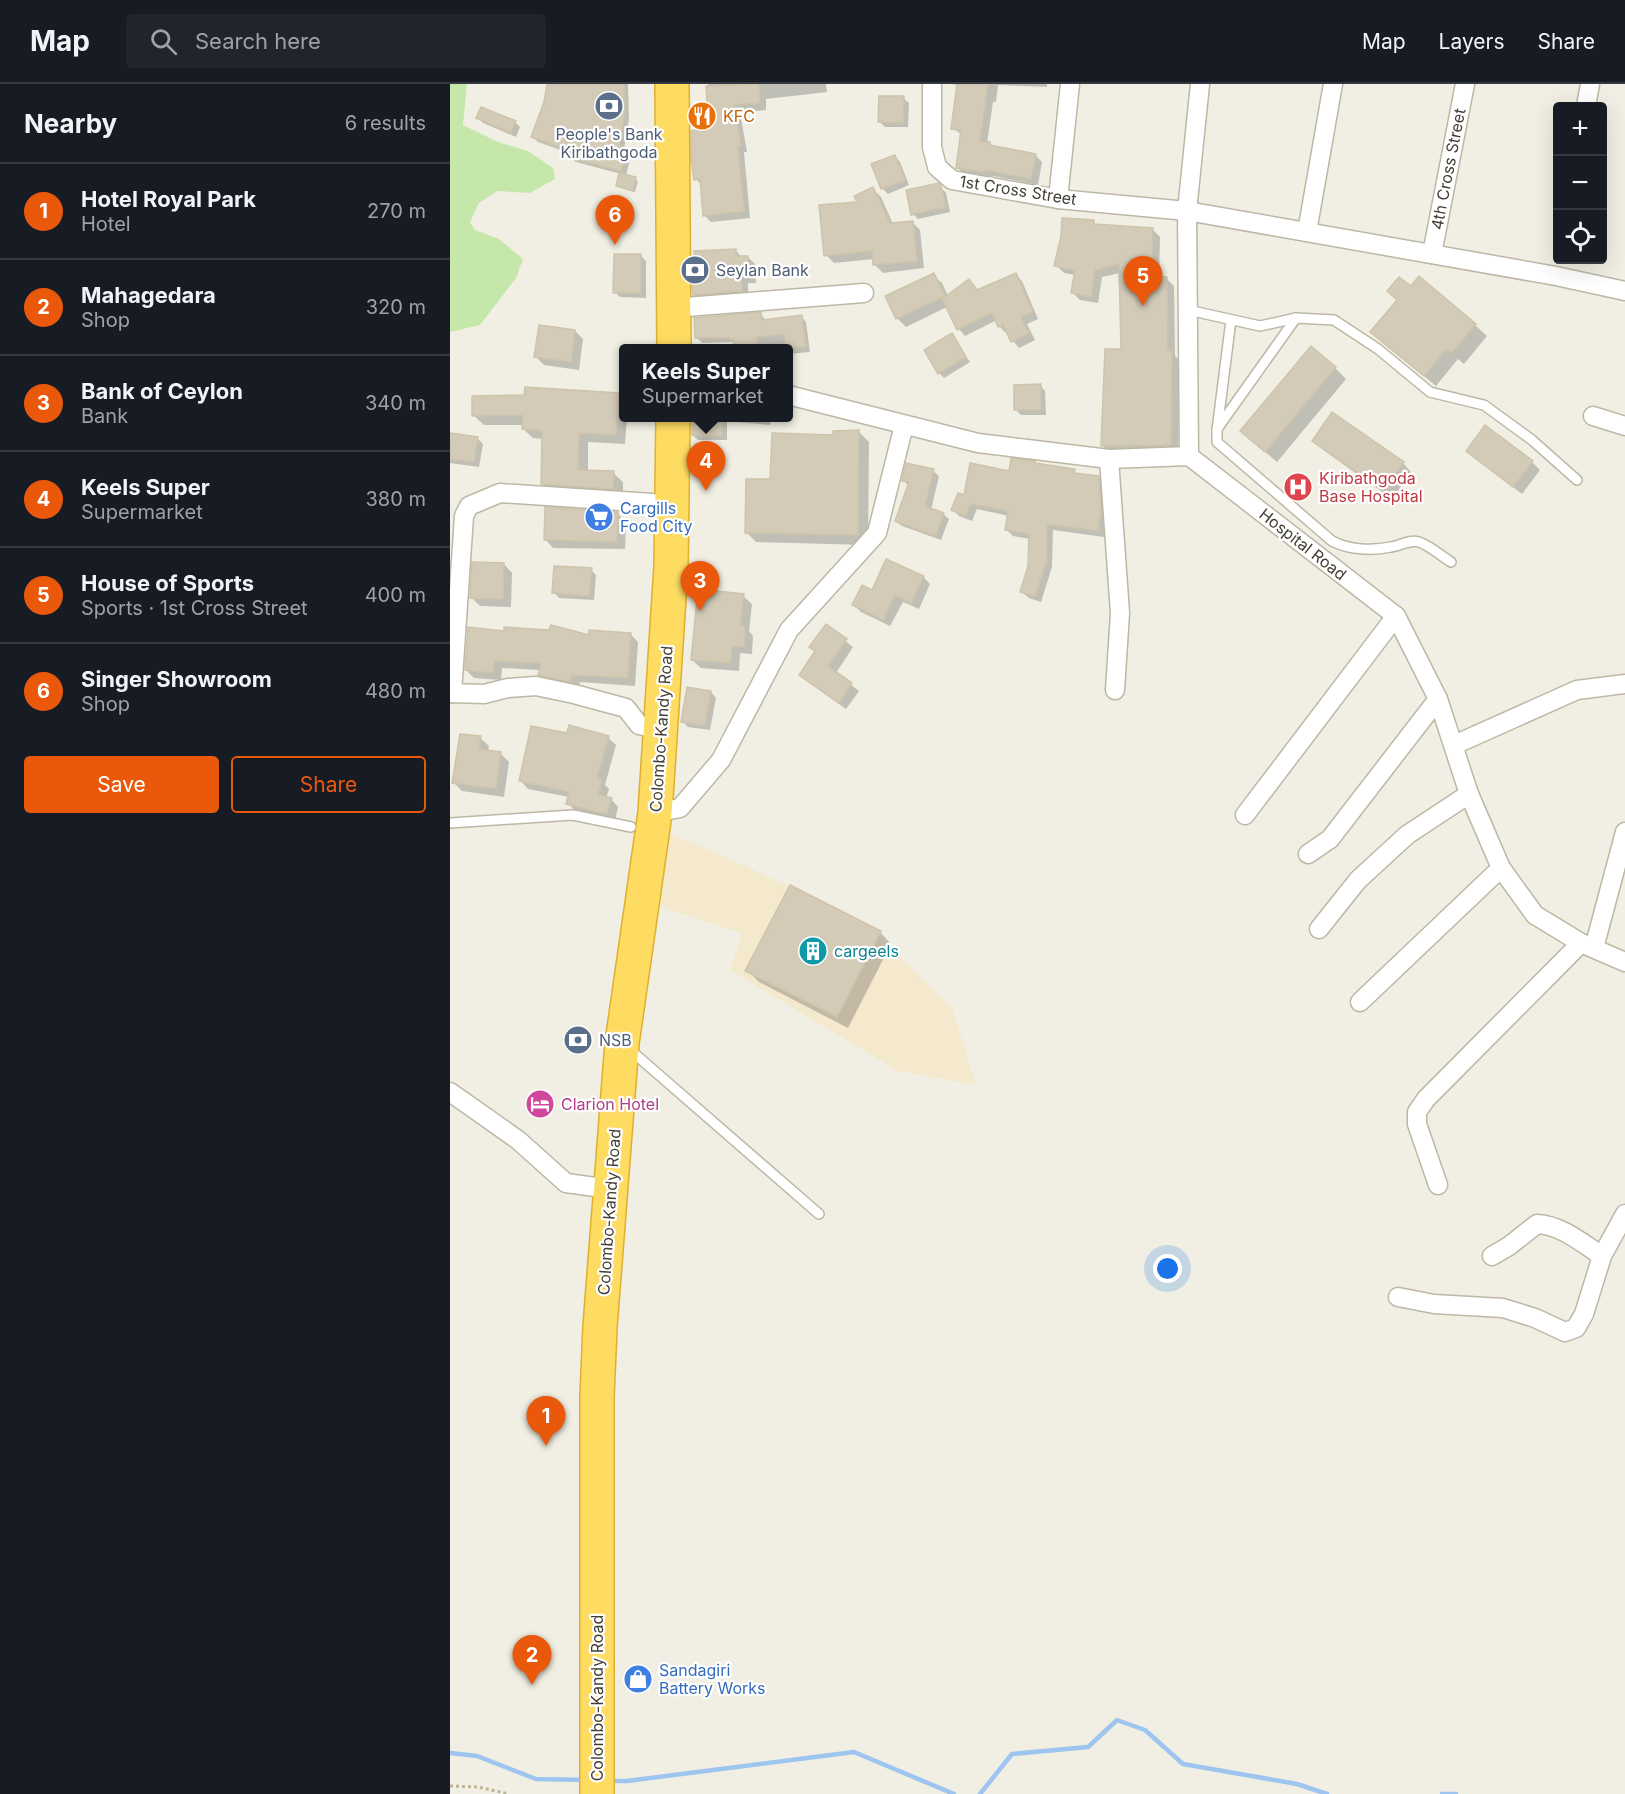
<!DOCTYPE html>
<meta charset="utf-8">
<style>
:root{--surface:#171b24;--page:#20242c;--text:#f1f3f6;--muted:#9ea1a6;--line:#363941;--accent:#ea580c}
body{margin:0;font-family:Inter,sans-serif;background:var(--page);color:var(--text)}
.controls{position:absolute;right:18px;top:18px;display:grid;overflow:hidden;border-radius:6px;box-shadow:0 6px 24px #0002}
.controls button{width:54px;height:54px;display:grid;place-items:center;padding:0;border:0;border-bottom:2px solid var(--line);background:var(--surface);color:var(--text);font:30px sans-serif}
.you{position:absolute;left:718px;top:1185px;width:21px;height:21px;margin:-15px;border:4px solid #fff;border-radius:50%;background:#1a73e8;box-shadow:0 0 0 9px #1a73e833}
.badge{display:grid;place-items:center;width:39px;height:39px;border-radius:50%;background:var(--accent);color:#fff;font-size:20px;font-weight:700}
.pin{position:absolute;translate:-50% -50px;filter:drop-shadow(0 2px 3px #0008)}
.pin::after{content:'';position:absolute;top:32px;width:21px;height:18px;background:inherit;clip-path:polygon(0 0,100% 0,50% 100%)}
.popup{position:absolute;left:169px;top:260px;width:174px;height:78px;box-sizing:border-box;display:grid;place-content:center;border-radius:6px;background:var(--surface);filter:drop-shadow(0 2px 4px #0005);font-size:20px;white-space:nowrap;color:var(--muted)}
.popup b{font-size:22px;color:var(--text)}
.popup::after{content:'';position:absolute;left:50%;top:100%;margin-left:-12px;border:12px solid transparent;border-top-color:var(--surface)}
.list{margin:0;padding:0;list-style:none}
h2{display:flex;justify-content:space-between;align-items:center;height:78px;margin:0;padding:0 24px;font-size:26px}
h2 small{font-size:20px;font-weight:400;color:var(--muted)}
.list li{display:grid;grid-template-columns:39px 1fr auto;gap:18px;align-items:center;box-sizing:border-box;height:96px;padding:0 24px;border-top:2px solid var(--line)}
.list b{display:block;font-size:22px;white-space:nowrap}
.list p{margin:0;font-size:20px;white-space:nowrap;color:var(--muted)}
.list em{font-size:20px;font-style:normal;color:var(--muted)}
.actions{display:flex;gap:12px;padding:18px 24px}
.actions a{flex:1;padding:14px 0;border:2px solid var(--accent);border-radius:6px;text-align:center;font-size:21px;color:var(--accent)}
.actions .main{background:var(--accent);color:#fff}
.icon{flex:none;width:33px;height:33px;fill:none;stroke:currentColor;stroke-width:2;stroke-linecap:round;stroke-linejoin:round}
.map{position:relative;flex:none;width:1175px;height:1710px;overflow:hidden}
header{display:flex;align-items:center;gap:36px;box-sizing:border-box;height:84px;padding:0 30px;background:var(--surface);border-bottom:2px solid var(--line)}
header strong{font-size:28px}
nav{display:flex;gap:33px;margin-inline-start:auto;font-size:21px}
.search{width:420px;height:54px;background:var(--page);display:flex;align-items:center;gap:15px;box-sizing:border-box;padding:0 21px;border-radius:6px;color:var(--muted);font-size:22px}
main{display:flex}
aside{flex:1;background:var(--surface)}
.map>svg:first-child{display:block}
.commercial{fill:#f4e8cd}
.green{fill:#c5e7aa}
.shadow{fill:#0003}
.lines{fill:none;stroke-linecap:round;stroke-linejoin:round}
.stream{stroke:#9dc5f0;stroke-width:4.5}
.building{fill:#d3cbb8;stroke:#cec4ab;stroke-width:1.5}
.lane-casing{stroke:#bdb7a5;stroke-width:12}
.street-casing{stroke:#bdb7a5;stroke-width:21}
.highway-casing{stroke:#deb031;stroke-width:36}
.path{stroke:#bfb596;stroke-width:3;stroke-dasharray:3 3;stroke-linecap:butt}
.lane{stroke:#fff;stroke-width:9}
.street{stroke:#fff;stroke-width:18}
.highway{stroke:#fedb61;stroke-width:33}
.labels{text-anchor:middle;stroke-width:4.5;stroke-linejoin:round;paint-order:stroke}
.food-label{font-size:16px;fill:#c56008;stroke:#fff;text-anchor:start}
.service-label{font-size:16px;fill:#4e5e75;stroke:#fff;text-anchor:start}
.street-label{font-size:16px;fill:#433e33;stroke:#fff}
.health-label{font-size:16px;fill:#be3a42;stroke:#fff;text-anchor:start}
.shop-label{font-size:16px;fill:#366cbe;stroke:#fff;text-anchor:start}
.culture-label{font-size:16px;fill:#0d838f;stroke:#fff;text-anchor:start}
.hotel-label{font-size:16px;fill:#b23c85;stroke:#fff;text-anchor:start}
</style>
<header>
<strong>Map</strong>
<div class="search"><svg class="icon" aria-label="search" viewBox="0 0 24 24"><circle cx="10" cy="10" r="6"/><path d="M15 15l6 6"/></svg>Search here</div>
<nav><a>Map</a><a>Layers</a><a>Share</a></nav>
</header>
<main>
<aside>
<h2>Nearby<small>6 results</small></h2>
<ul class="list">
<li><span class="badge">1</span><div><b>Hotel Royal Park</b><p>Hotel</p></div><em>270 m</em></li>
<li><span class="badge">2</span><div><b>Mahagedara</b><p>Shop</p></div><em>320 m</em></li>
<li><span class="badge">3</span><div><b>Bank of Ceylon</b><p>Bank</p></div><em>340 m</em></li>
<li><span class="badge">4</span><div><b>Keels Super</b><p>Supermarket</p></div><em>380 m</em></li>
<li><span class="badge">5</span><div><b>House of Sports</b><p>Sports · 1st Cross Street</p></div><em>400 m</em></li>
<li><span class="badge">6</span><div><b>Singer Showroom</b><p>Shop</p></div><em>480 m</em></li>
</ul>
<div class="actions"><a class="main">Save</a><a>Share</a></div>
</aside>
<div class="map">
<svg width="1175" height="1710" viewBox="0 0 1175 1710">
<rect width="100%" height="100%" fill="#f1efe3"/>
<path class="commercial" d="M219 749 298 783 417 840 502 924 526 1001 448 987 280 886 292 849 205 821Z"/>
<path class="green" d="M0 0H17L13 41 48 58 78 67 103 84 105 95 80 109 47 107 29 119 20 138 25 146 49 155 73 175 66 194 30 241 0 248Z"/>
<g class="shadow">
<path d="M99 0H178L179 35 174 65 181 70 176 92 188 97 185 108 167 102 171 90 126 78 121 73 122 70 88 58 83 53 95 19Z"/>
<path d="M258 0H376L377 8 316 15V26L290 28 297 68H294L300 134 261 138 254 131 252 101 246 95 260 46Z"/>
<path d="M501 0H597V3L548 1 546 18H543L537 59 543 63 585 71 592 78 588 101 543 92 542 94 514 90 507 84 512 51 503 44 508 1Z"/>
<path d="M453 14 459 19 458 43H435L429 37Z"/>
<path d="M28 34 65 38 70 43 66 53 33 39Z"/>
<path d="M444 72 450 78 459 101 438 110 432 104Z"/>
<path d="M488 101 496 109 500 128 468 135 463 130Z"/>
<path d="M423 105 431 113 443 140 462 138 470 146 474 184 433 189 425 181 424 175 384 179 376 171Z"/>
<path d="M643 137 647 141 702 145 710 153 709 194H716L724 202 725 272 729 276 728 368 660 369 653 362 672 267 670 189 652 193 648 219 630 216 623 209 626 191 614 189 606 181Z"/>
<path d="M286 167 292 173H298L305 180 306 199H298V214L251 218 244 211Z"/>
<path d="M191 172 196 177V214L170 213 165 208Z"/>
<path d="M565 190 572 197 588 235 577 240 585 256 569 264 563 257 558 248 556 249 549 242 547 236 515 252 509 245 497 223 456 243 447 234 483 191 492 199 498 212 519 197 528 207Z"/>
<path d="M311 230 316 237 351 232 356 238 360 268 338 270V264H284L285 258 252 259 247 254Z"/>
<path d="M1025 241 1037 252 1014 280 1008 275 986 302 934 259Z"/>
<path d="M125 247 133 255 129 286 94 281 86 273Z"/>
<path d="M501 251 520 278 494 294 489 289Z"/>
<path d="M885 284 896 295 827 378 804 358Z"/>
<path d="M590 301 595 307 596 331H571L566 326Z"/>
<path d="M168 310 174 316V334H177L175 360 138 358V388L163 389 173 398V414L102 410 92 400 93 355 83 354 73 345V341H34L24 332 75 313Z"/>
<path d="M243 334H321L320 341 277 337V356H248L243 351Z"/>
<path d="M409 348 419 358 418 461 306 458 296 448 322 397 384 352Z"/>
<path d="M0 350 27 354 33 360 29 383 0 379Z"/>
<path d="M864 357 953 379 961 388 942 415 872 365Z"/>
<path d="M1017 367 1082 378 1090 386 1072 410Z"/>
<path d="M587 381 624 387 629 391 648 394 655 400 657 432 654 453 603 446 602 483 591 518 579 514 572 508 579 482 580 455 563 452 557 446 559 432 527 425 522 437 509 432 503 425 515 413 560 389Z"/>
<path d="M483 387 489 392 481 426 493 430 499 435 491 456 452 442 446 437 459 402 453 396Z"/>
<path d="M167 429 176 438 175 465 103 464 95 455Z"/>
<path d="M0 478 6 484 0 540Z"/>
<path d="M54 480 62 489 61 523 30 522 21 513Z"/>
<path d="M141 486 146 491 144 516 109 514 104 508Z"/>
<path d="M473 493 480 500 469 525 453 518 440 542 411 528 404 521 423 508Z"/>
<path d="M293 512 302 520 299 547 303 552 302 570 290 569 289 587 251 584 242 576Z"/>
<path d="M376 542 403 563 386 589 409 607 396 625 358 598 351 591 367 568Z"/>
<path d="M19 545 140 553 180 550 188 558 185 602 130 598 128 605 97 598 89 590 90 586 52 584 51 596 24 594 16 586Z"/>
<path d="M238 605 261 608 266 614 260 646 238 643 233 638Z"/>
<path d="M118 650 158 654 166 661 155 701 159 705 156 714 161 715 168 723 165 737 125 727 118 719 119 713 78 705 71 697Z"/>
<path d="M30 654 39 662 38 667 50 669 59 678 54 713 12 707 4 699Z"/>
<path d="M430 848 441 860 398 944 309 898 297 886Z"/>
</g>
<g class="lines">
<g class="stream">
<path d="M0 1669 27 1672 86 1695 136 1696"/>
<path d="M159 1697H177L404 1668 504 1710"/>
<path d="M530 1710 562 1670 638 1663 667 1636 695 1646 733 1680 847 1700 877 1710"/>
<path d="M992 1710H1006"/>
</g>
</g>
<g class="building">
<path d="M97 0H174L175 29 169 62 177 64 171 87 119 73 121 67 81 53 94 18Z"/>
<path d="M309 0 310 19 284 21 291 61 288 62 294 127 253 132 250 95 244 96 241 74V47L259 44 256 2Z"/>
<path d="M507 0H538L530 57 540 58V61L586 70 581 95 536 86V88L506 84 511 46 501 45Z"/>
<path d="M429 12H454L453 39 428 38Z"/>
<path d="M31 23 66 37 61 49 26 34Z"/>
<path d="M445 71 455 96 431 105 421 80Z"/>
<path d="M169 89 186 93 183 107 166 102Z"/>
<path d="M489 99 491 102 496 123 461 131 456 106Z"/>
<path d="M423 103 440 139 463 137 467 177 423 181 422 167 374 172 369 121 407 118 404 112Z"/>
<path d="M612 134 644 136V140L703 144 702 193H717L718 267H722L721 361 651 362 655 265H671L669 180 645 186 641 213 621 209 625 186 604 182 611 152Z"/>
<path d="M286 165V172H298L299 192H291L292 207 243 211 242 199H245L244 167Z"/>
<path d="M164 170H191V209H163Z"/>
<path d="M484 189 495 212 446 235 435 212Z"/>
<path d="M566 189 583 228 571 233 579 249 561 258 553 241 548 243 542 229 507 246 492 215 519 195 527 206Z"/>
<path d="M969 192 1026 240 1002 269 996 265 974 292 920 248 947 216 937 207 949 193 961 202Z"/>
<path d="M311 228 312 236 352 231 356 263 335 264 334 250 307 253 306 264H283L284 256H280V254H245L244 234Z"/>
<path d="M89 241 125 246 121 278 84 273Z"/>
<path d="M502 249 516 273 488 290 474 266Z"/>
<path d="M861 262 886 283 815 368 790 347Z"/>
<path d="M591 300V326H564V301Z"/>
<path d="M75 303 169 309 166 351 129 349 128 386 164 387 163 405 91 400 92 347 72 345 73 331 22 332V312L74 311Z"/>
<path d="M882 328 954 378 933 407 862 357Z"/>
<path d="M242 333H272V352L242 351Z"/>
<path d="M1035 341 1083 377 1063 403 1016 367Z"/>
<path d="M409 346 408 451 295 449 296 395H320L322 349 383 351V347Z"/>
<path d="M0 349 28 353 24 378 0 375Z"/>
<path d="M561 374 585 377V379L625 385 624 389 649 392 651 425 648 447 597 440V476L585 512 570 508 578 482 579 450 555 446 558 427 521 420 515 432 501 426 508 409 514 411 520 379 559 387Z"/>
<path d="M456 379 484 385 475 422 494 429 486 452 445 437 459 398 452 397Z"/>
<path d="M95 423 168 428 167 458 94 456Z"/>
<path d="M436 475 474 492 461 519 445 511 433 536 402 521 412 501 422 506Z"/>
<path d="M22 478 54 479 53 515 20 514Z"/>
<path d="M104 482 142 484 139 512 102 509Z"/>
<path d="M248 505 294 510 290 541 295 542 294 563 282 562 281 579 241 576Z"/>
<path d="M376 540 397 555 378 582 402 599 389 619 349 591 365 567 359 563Z"/>
<path d="M101 541 139 551V546L181 549 178 594 122 591 120 598 88 591 91 579 44 577 43 589 15 586 18 543 54 547V543L99 546Z"/>
<path d="M237 603 261 607 255 642 231 638Z"/>
<path d="M119 641 159 652 147 694 152 696 148 710 162 714 157 730 116 720 119 708 69 697 81 642 117 649Z"/>
<path d="M10 650 31 652 29 665 51 668 46 705 2 699Z"/>
<path d="M340 801 431 847 387 933 295 887Z"/>
</g>
<g class="lines">
<g class="lane-casing">
<g id="lane">
<path d="M738 226 810 242 846 234 884 236 928 265 980 308 1034 321 1082 356 1127 396"/>
<path d="M781 236 767 346V358L882 457C899 466 922 467 941 463 950 462 959 455 969 458 979 461 991 472 1001 478"/>
<path d="M767 345 846 234"/>
<path d="M0 739 123 731 181 743"/>
<path d="M178 964 369 1130"/>
</g>
</g>
<g class="street-casing">
<g id="street">
<path d="M482 0V63L487 83 502 96 608 115 737 127 739 372"/>
<path d="M750 0 737 127 1106 192 1175 207"/>
<path d="M1136 22 1140 0"/>
<path d="M608 115 620 0"/>
<path d="M857 148 883 0"/>
<path d="M982 170 1015 0"/>
<path d="M223 224 414 209"/>
<path d="M338 311 528 359 659 375 739 372 946 532 988 615 1019 710 1051 784 1085 831 1131 859 1175 878"/>
<path d="M1143 332 1175 342"/>
<path d="M659 375 670 529 665 606"/>
<path d="M0 609 34 610 58 604 86 602 124 610 176 624 189 641 212 646"/>
<path d="M2 609 14 432 19 422 50 409 203 419"/>
<path d="M1004 661 1127 606 1175 600"/>
<path d="M205 729 230 724 271 676 339 546 427 449 454 341"/>
<path d="M795 731 946 532"/>
<path d="M858 770 880 755 988 615"/>
<path d="M869 845 908 796 957 751 1019 710"/>
<path d="M1144 864 1175 748"/>
<path d="M910 918 1051 784"/>
<path d="M0 1008 68 1056 116 1099 160 1105"/>
<path d="M988 1101 967 1040V1028L976 1015 1131 859"/>
<path d="M1042 1172 1059 1162 1087 1140C1111 1141 1132 1159 1152 1172"/>
<path d="M948 1213 984 1220 1053 1224 1085 1234 1115 1248 1126 1244 1134 1230 1152 1172 1175 1130"/>
</g>
</g>
<g class="highway-casing">
<g id="highway">
<path d="M222 0 224 264"/>
<path d="M147 1710V1313L150 1243 172 959 205 729 221 483 223 334"/>
</g>
</g>
<path class="path" d="M0 1702 28 1703 59 1710"/>
<use href="#lane" class="lane"/>
<use href="#street" class="street"/>
<use href="#highway" class="highway"/>
</g>
<defs>
<g id="bank-disc" transform="scale(1.5)"><circle r="9.5" fill="#5c6f8a" stroke="#fff"/><path d="M-6-4H6V4H-6ZM0-2.3a2.3 2.3 0 1 0 0 4.6a2.3 2.3 0 1 0 0-4.6Z" fill="#fff"/></g>
<g id="restaurant-disc" transform="scale(1.5)"><circle r="9.5" fill="#e8710a" stroke="#fff"/><path d="M-5-6h1v4h1v-4h1v4h1v-4h1v5L-1.5 .5V6h-2V.5L-5-1ZM5-6V6H3V1.5H1.5Q1.5-4 5-6Z" fill="#fff"/></g>
<g id="hospital-disc" transform="scale(1.5)"><circle r="9.5" fill="#e0444e" stroke="#fff"/><path d="M-5-5h3v3.5h4V-5h3V5h-3V1.5h-4V5h-3Z" fill="#fff"/></g>
<g id="supermarket-disc" transform="scale(1.5)"><circle r="9.5" fill="#3f7fe0" stroke="#fff"/><path d="M-6-5.5h2.5l.6 2H6L4.5 2H-2.5L-4.4-4H-6ZM-1.5 3.2a1.3 1.3 0 1 0 .1 0ZM3 3.2a1.3 1.3 0 1 0 .1 0Z" fill="#fff"/></g>
<g id="building-disc" transform="scale(1.5)"><circle r="9.5" fill="#0f9aa8" stroke="#fff"/><path d="M-4-6H4V6H1V3H-1V6H-4ZM-2.5-4.3h1.7v1.8h-1.7ZM.8-4.3h1.7v1.8H.8ZM-2.5-1h1.7V.8h-1.7ZM.8-1h1.7V.8H.8Z" fill="#fff"/></g>
<g id="hotel-disc" transform="scale(1.5)"><circle r="9.5" fill="#d1479c" stroke="#fff"/><path d="M-6-4.5h1.5V1H6V5H4.5V3h-9V5H-6ZM-4 0a1.8 1.8 0 1 1 3.6 0ZM.5 0V-2.5h3Q6-2.5 6 0Z" fill="#fff"/></g>
<g id="shop-disc" transform="scale(1.5)"><circle r="9.5" fill="#3f7fe0" stroke="#fff"/><path d="M-5-2.5h2.3a2.7 3.5 0 0 1 5.4 0H5L5.5 6h-11ZM-1.5-2.5h3a1.5 2.3 0 0 0-3 0Z" fill="#fff"/></g>
</defs>
<g fill-rule="evenodd">
<use href="#bank-disc" x="159" y="22"/>
<use href="#restaurant-disc" x="252" y="32"/>
<use href="#bank-disc" x="245" y="186"/>
<use href="#hospital-disc" x="848" y="403"/>
<use href="#supermarket-disc" x="149" y="433"/>
<use href="#building-disc" x="363" y="867"/>
<use href="#bank-disc" x="128" y="956"/>
<use href="#hotel-disc" x="90" y="1020"/>
<use href="#shop-disc" x="188" y="1595"/>
</g>
<g class="labels">
<g class="food-label">
<text x="273" y="38">KFC</text>
</g>
<g class="service-label">
<text x="159" y="56" text-anchor="middle">People's Bank<tspan x="159" dy="18">Kiribathgoda</tspan></text>
<text x="266" y="192">Seylan Bank</text>
<text x="149" y="962">NSB</text>
</g>
<g class="street-label">
<text transform="translate(998 85) rotate(-79)" y="6">4th Cross Street</text>
<text transform="translate(568 106) rotate(9)" y="6">1st Cross Street</text>
<text transform="translate(853 460) rotate(38)" y="6">Hospital Road</text>
<text transform="translate(211 645) rotate(-86)" y="6">Colombo-Kandy Road</text>
<text transform="translate(159 1128) rotate(-86)" y="6">Colombo-Kandy Road</text>
<text transform="translate(147 1614) rotate(-90)" y="6">Colombo-Kandy Road</text>
</g>
<g class="health-label">
<text x="869" y="400">Kiribathgoda<tspan x="869" dy="18">Base Hospital</tspan></text>
</g>
<g class="shop-label">
<text x="170" y="430">Cargills<tspan x="170" dy="18">Food City</tspan></text>
<text x="209" y="1592">Sandagiri<tspan x="209" dy="18">Battery Works</tspan></text>
</g>
<g class="culture-label">
<text x="384" y="873">cargeels</text>
</g>
<g class="hotel-label">
<text x="111" y="1026">Clarion Hotel</text>
</g>
</g>
</svg>
<div class="controls">
<button>+</button>
<button>−</button>
<button><svg class="icon" aria-label="locate" viewBox="0 0 24 24"><circle cx="12" cy="12" r="6"/><path d="M12 2v4M12 18v4M2 12h4M18 12h4"/></svg></button>
</div>
<div class="you"></div>
<div class="pin badge" style="left:96px;top:1362px">1</div>
<div class="pin badge" style="left:82px;top:1601px">2</div>
<div class="pin badge" style="left:250px;top:527px">3</div>
<div class="pin badge" style="left:256px;top:407px">4</div>
<div class="popup"><b>Keels Super</b>Supermarket</div>
<div class="pin badge" style="left:693px;top:222px">5</div>
<div class="pin badge" style="left:165px;top:161px">6</div>
</div>
</main>
